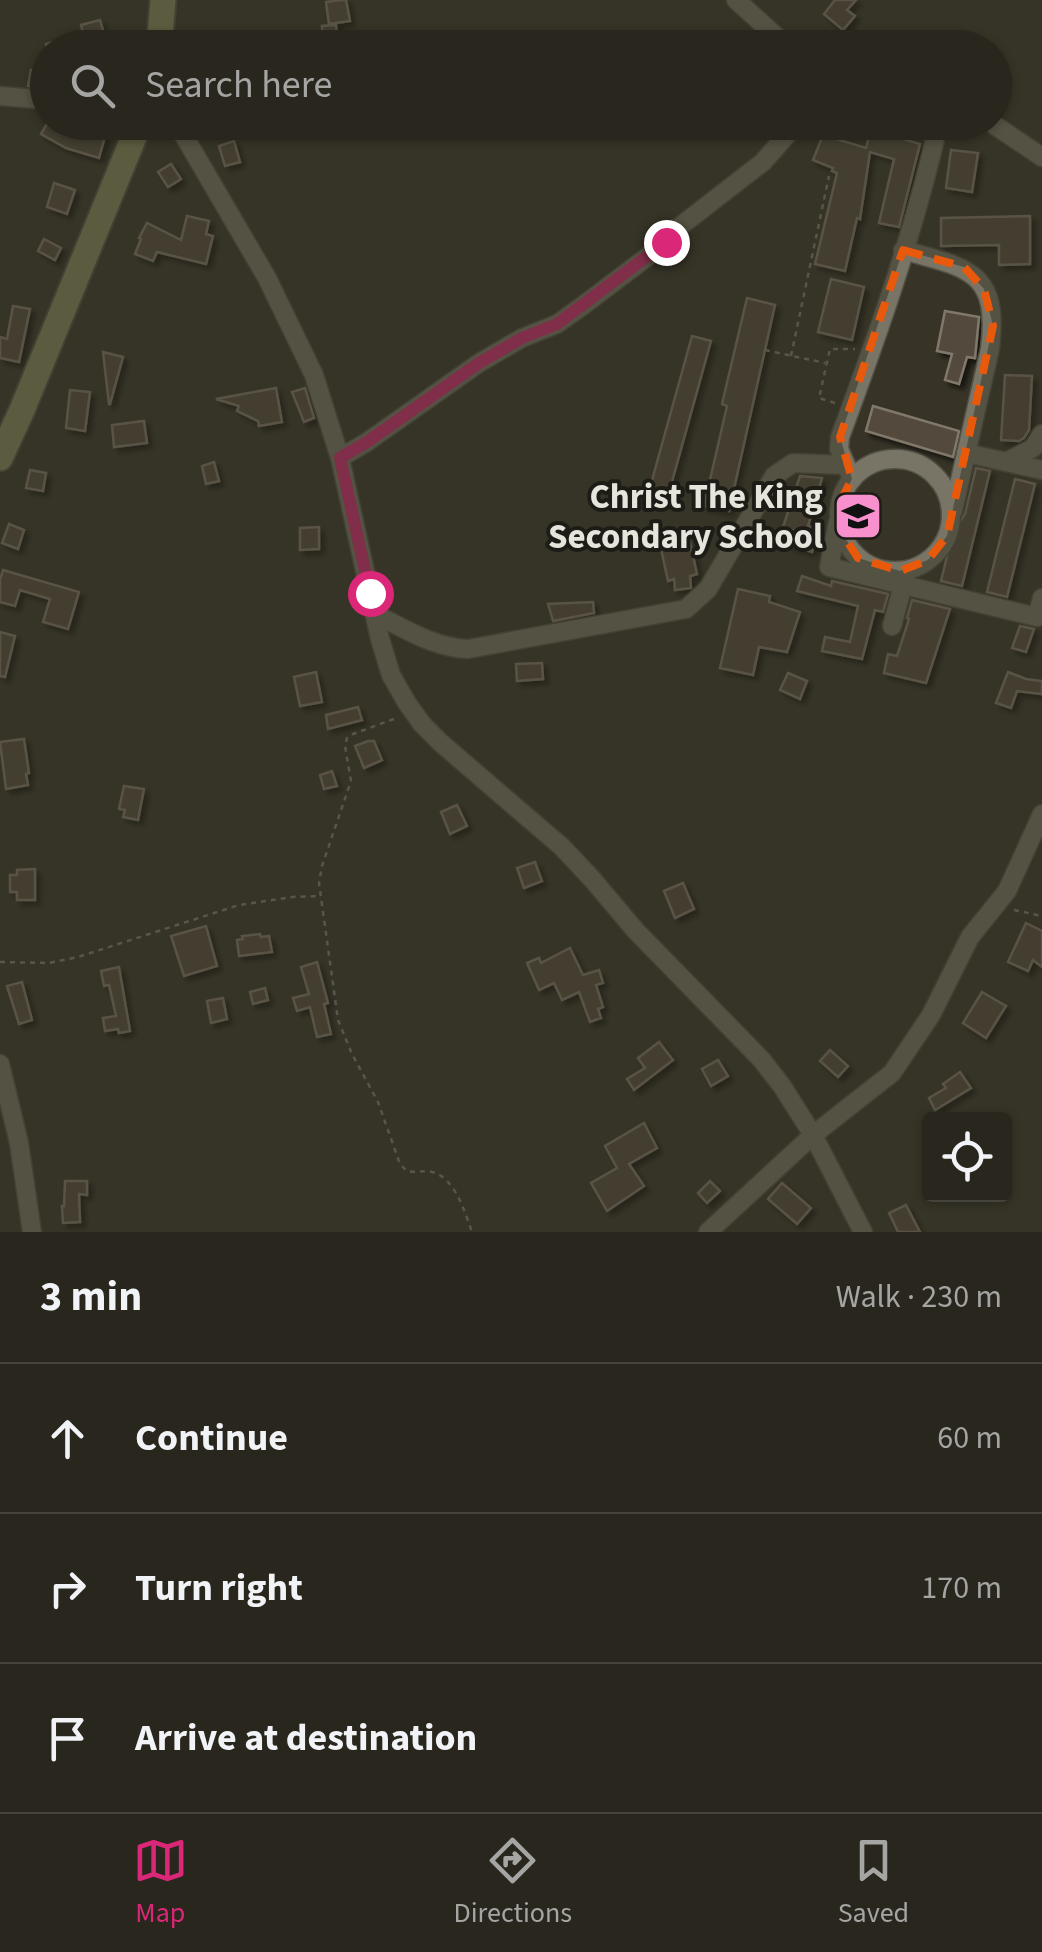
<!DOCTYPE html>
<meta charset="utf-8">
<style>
:root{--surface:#29271d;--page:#312f26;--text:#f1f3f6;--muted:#a5a5a4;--line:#45443b;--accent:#db2777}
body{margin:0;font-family:"Source Sans 3",sans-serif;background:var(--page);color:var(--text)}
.controls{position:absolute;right:30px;bottom:30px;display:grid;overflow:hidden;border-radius:10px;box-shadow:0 2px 8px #0004}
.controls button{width:90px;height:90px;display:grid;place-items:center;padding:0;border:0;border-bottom:2px solid var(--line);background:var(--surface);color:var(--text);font:50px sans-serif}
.stop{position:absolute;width:30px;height:30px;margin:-22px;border:8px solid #db2777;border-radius:50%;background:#fff}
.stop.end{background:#db2777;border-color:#fff;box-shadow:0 2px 10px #0008}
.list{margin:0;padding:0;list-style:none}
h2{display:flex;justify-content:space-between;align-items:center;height:130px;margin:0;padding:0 40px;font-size:42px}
h2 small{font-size:32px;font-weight:400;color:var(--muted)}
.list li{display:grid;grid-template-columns:65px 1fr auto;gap:30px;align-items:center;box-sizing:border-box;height:150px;padding:0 40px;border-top:2px solid var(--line)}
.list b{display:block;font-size:38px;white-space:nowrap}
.list em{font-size:32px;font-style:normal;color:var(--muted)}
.icon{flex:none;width:55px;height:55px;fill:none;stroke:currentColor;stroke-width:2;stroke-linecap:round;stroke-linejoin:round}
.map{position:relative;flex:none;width:1042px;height:1232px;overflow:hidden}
.search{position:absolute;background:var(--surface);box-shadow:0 2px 8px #0004;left:30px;right:30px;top:30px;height:110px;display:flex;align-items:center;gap:25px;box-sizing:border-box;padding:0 35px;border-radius:55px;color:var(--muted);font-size:38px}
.sheet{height:580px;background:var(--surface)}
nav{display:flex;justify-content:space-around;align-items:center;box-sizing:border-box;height:140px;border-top:2px solid var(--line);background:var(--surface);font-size:28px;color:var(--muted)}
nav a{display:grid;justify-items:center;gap:5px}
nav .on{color:var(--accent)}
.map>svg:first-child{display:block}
.building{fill:#534a3e;stroke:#81786b;stroke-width:2.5;filter:url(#shadow)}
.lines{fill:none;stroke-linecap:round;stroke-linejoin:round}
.street-casing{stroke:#525044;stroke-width:21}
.secondary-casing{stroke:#525044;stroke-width:29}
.path{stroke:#807e72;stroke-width:2.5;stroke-dasharray:5 5;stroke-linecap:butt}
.street{stroke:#787566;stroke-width:18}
.secondary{stroke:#878d5e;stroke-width:25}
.route{stroke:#db2777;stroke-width:12}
.marked{fill:none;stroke:#e8590c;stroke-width:8;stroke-dasharray:20 12;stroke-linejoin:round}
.labels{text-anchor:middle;stroke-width:8;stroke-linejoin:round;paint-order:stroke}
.poi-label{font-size:35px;font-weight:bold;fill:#e6e5dc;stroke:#1d1c16;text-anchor:end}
</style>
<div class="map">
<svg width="1042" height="1232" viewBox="0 0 1042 1232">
<defs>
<filter id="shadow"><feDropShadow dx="4.5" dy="4.5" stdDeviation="2.5" flood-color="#0009"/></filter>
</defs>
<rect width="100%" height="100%" fill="#373427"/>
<g class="building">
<path d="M340 0H346L350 21 329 24 326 2Z"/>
<path d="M835 0H856L847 10 855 16 843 30 824 14Z"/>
<path d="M100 20 107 44 95 48H47L46 44 83 33 81 25Z"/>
<path d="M336 25 338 48H323L322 26Z"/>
<path d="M31 70 48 73V87L28 86Z"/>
<path d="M48 122H109L99 158 66 148 41 134Z"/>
<path d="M871 129 920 144 899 227 879 223 894 159 870 152 860 219 857 218 845 271 815 264 837 173 832 171 833 168 813 160 823 135 866 148Z"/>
<path d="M234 141 240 162 225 166 219 146Z"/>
<path d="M951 150 978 153 972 192 946 188Z"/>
<path d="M171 164 181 179 168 187 158 172Z"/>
<path d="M54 183 75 190 67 214 47 207Z"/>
<path d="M187 216 209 221 206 234 213 236 206 264 157 252 153 261 135 254 141 239 139 238 147 223 181 240Z"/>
<path d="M1030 216V264L999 265V245L941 246V218Z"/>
<path d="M44 239 61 248 55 260 38 251Z"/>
<path d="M831 279 864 287 852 340 818 332Z"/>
<path d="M747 298 775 305 729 511 704 506 727 406 722 404Z"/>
<path d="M13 306 30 309 19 362 0 358V337L7 339Z"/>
<path d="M945 311 979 317 975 358 967 357 959 384 945 380 952 354 937 351Z"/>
<path d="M692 336 711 341 668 496 649 491Z"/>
<path d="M103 352 123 357 110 404H109Z"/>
<path d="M1005 375 1032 376 1029 430 1024 438 1019 441 1001 440Z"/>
<path d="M276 388 282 422 259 426 258 421 237 411 239 406 216 399Z"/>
<path d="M305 388 314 418 304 422 292 392Z"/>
<path d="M70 390 90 392 85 431 66 428Z"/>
<path d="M873 406 959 431 953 457 866 431Z"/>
<path d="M144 421 147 443 114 447 112 425Z"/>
<path d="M214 462 219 481 206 484 202 466Z"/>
<path d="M976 468 990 471 962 586 941 581 955 523 961 520 965 514Z"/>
<path d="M30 470 46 473 43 491 26 488Z"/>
<path d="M800 476 822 478 808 526 819 529 812 552 788 545 793 530 783 527Z"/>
<path d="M1015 479 1035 484 1007 597 987 592Z"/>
<path d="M9 524 24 530 18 549 2 543Z"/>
<path d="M319 527V549L300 550V528Z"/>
<path d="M690 542 697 574 690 576 691 588 675 590 674 579 668 581 661 549Z"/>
<path d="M3 570 79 592 68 629 43 622 50 599 20 590 15 606 0 602V580Z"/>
<path d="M802 576 831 586 832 581 888 594 883 612 875 610 862 659 822 651 825 637 850 642 858 606 797 591Z"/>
<path d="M738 589 770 596 769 602 800 612 787 652 759 647 753 675 720 668Z"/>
<path d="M912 600 950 609 926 683 884 673 888 654 897 656 909 619 907 618Z"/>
<path d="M593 602 594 613 553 621 548 604Z"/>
<path d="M1020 626 1034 629 1026 652 1012 648Z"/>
<path d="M0 632 15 636 5 677 0 676Z"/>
<path d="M542 663 543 679 517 681 516 664Z"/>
<path d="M316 672 322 702 300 706 294 677Z"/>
<path d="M1008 672 1026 679 1042 681V694L1017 691 1011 708 996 703Z"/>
<path d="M788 673 807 681 800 699 780 690Z"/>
<path d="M358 707 362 720 328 729 326 715Z"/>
<path d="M24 739 29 773 26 774 28 785 6 789 0 742Z"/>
<path d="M368 741H374L382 760 364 768 355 746Z"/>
<path d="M332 771 337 786 324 789 320 775Z"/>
<path d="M124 786 144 789 138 820 123 817 125 810 119 809Z"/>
<path d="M457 805 467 826 450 834 441 812Z"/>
<path d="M535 862 542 881 524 888 517 868Z"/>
<path d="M35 869V900H17V892H10V875H17V870Z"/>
<path d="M683 883 694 909 675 918 664 891Z"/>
<path d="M1026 923 1042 931V967L1033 960 1028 971 1008 962Z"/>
<path d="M206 926 217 966 184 976 171 936Z"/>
<path d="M260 934 261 937 269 936 272 952 239 956 237 940 243 939 242 936Z"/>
<path d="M570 948 583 975 599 970 603 983 596 985 603 1007 598 1009 601 1018 590 1022 579 992 562 1000 554 983 539 990 527 963 539 958 541 963Z"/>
<path d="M317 962 328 1003 324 1004 331 1034 317 1037 310 1007 297 1011 293 998 309 994 301 967Z"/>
<path d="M119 967 130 1031 119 1033 118 1029 105 1031 103 1018 116 1016 109 985 104 986 101 971Z"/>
<path d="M22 982 32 1020 19 1024 7 986Z"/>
<path d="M265 988 268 1000 253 1004 250 992Z"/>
<path d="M982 992 1006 1006 986 1038 963 1023Z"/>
<path d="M223 998 227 1019 211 1023 207 1001Z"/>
<path d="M659 1042 673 1060 634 1090 627 1079 645 1068 638 1058Z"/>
<path d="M830 1050 848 1066 838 1077 820 1061Z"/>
<path d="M718 1060 728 1076 711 1086 702 1069Z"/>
<path d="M960 1072 971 1088 935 1110 929 1098 946 1088 943 1084Z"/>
<path d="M644 1123 657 1148 629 1164 644 1186 607 1211 591 1183 617 1168 605 1146Z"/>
<path d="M65 1181H87V1195L79 1194 80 1222 63 1223 62 1206H64Z"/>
<path d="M710 1181 720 1191 707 1203 698 1193Z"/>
<path d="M782 1183 811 1208 797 1224 768 1199Z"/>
<path d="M906 1205 920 1232H898L889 1213Z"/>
</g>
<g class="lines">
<g class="street-casing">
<g id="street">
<path d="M736 0C754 16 771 32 789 48"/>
<path d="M0 96 48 100"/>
<path d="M176 122 267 278 314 375 340 458 380 639 391 675 407 703 422 724 441 743 562 847 593 880 635 930 761 1059 782 1086 813 1135 863 1232"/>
<path d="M990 122 1042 157"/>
<path d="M903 250C967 268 1000 270 990 349L953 511"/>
<path d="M966 453 1042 470"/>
<path d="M340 458 367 442 479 363 522 338 557 324 581 307 659 248 674 231 763 162 798 122"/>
<circle cx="895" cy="515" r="56"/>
<path d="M1006 462 1033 448 1042 434"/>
<path d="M852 479 839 449 840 437C878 334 915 230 939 122"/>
<path d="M838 522 829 567 1037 617 1042 598"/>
<path d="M375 614C404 628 434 648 468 649L686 609 708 589 774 476 793 463 845 465"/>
<path d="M892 626 906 574"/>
<path d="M0 1064 19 1143 32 1232"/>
<path d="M708 1232 813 1135 892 1073 931 1015 970 937 1007 891 1042 814"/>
</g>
</g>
<g class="secondary-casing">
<g id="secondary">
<path d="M159 48 163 0"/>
<path d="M0 458 22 410 140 122"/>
</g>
</g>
<g class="path">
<path d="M765 350 825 363"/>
<path d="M791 356 829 176"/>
<path d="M835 403 819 398 830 349H855"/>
<path d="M394 719 353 734 347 738 345 746 351 781 322 866 319 883 338 1020 352 1054 378 1102 400 1164 407 1171C416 1173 424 1170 432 1172 455 1177 465 1213 472 1232"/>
<path d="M1014 910 1042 916"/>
<path d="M0 962 49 963 78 957 239 905 292 897 319 896"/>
</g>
<use href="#street" class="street"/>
<use href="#secondary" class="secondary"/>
</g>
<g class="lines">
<path class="route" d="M370 593 340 458 367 442 479 363 522 338 557 324 666 242"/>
</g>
<path d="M0 0H1042V1232H0ZM903 250 964 267 984 289 993 326 947 536 928 560 900 571 858 558 841 532 840 502 852 479 840 437Z" fill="#373427" fill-opacity=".55" fill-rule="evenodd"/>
<path class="marked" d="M903 250 964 267 984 289 993 326 947 536 928 560 900 571 858 558 841 532 840 502 852 479 840 437Z"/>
<defs>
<g id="school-square" transform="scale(2.5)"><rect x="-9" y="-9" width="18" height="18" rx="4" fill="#f790cd" stroke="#1d1c16"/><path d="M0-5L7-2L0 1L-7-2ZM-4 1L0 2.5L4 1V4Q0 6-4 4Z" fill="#111"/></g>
</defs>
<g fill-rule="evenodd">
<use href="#school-square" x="858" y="516"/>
</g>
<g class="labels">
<g class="poi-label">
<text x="823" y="508">Christ The King<tspan x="823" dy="40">Secondary School</tspan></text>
</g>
</g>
</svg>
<div class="controls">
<button><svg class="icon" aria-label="locate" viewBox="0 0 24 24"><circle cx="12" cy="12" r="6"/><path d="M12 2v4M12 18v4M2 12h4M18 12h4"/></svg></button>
</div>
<div class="stop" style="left:370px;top:593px"></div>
<div class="stop end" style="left:666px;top:242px"></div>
<div class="search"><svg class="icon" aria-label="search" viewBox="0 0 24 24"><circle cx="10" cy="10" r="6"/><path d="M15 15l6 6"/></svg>Search here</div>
</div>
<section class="sheet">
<h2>3 min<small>Walk · 230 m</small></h2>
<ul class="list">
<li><svg class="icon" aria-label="ahead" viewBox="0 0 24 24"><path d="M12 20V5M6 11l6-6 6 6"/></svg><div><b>Continue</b></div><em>60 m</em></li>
<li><svg class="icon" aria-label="right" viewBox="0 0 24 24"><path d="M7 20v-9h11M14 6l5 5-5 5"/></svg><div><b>Turn right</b></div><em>170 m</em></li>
<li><svg class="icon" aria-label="arrive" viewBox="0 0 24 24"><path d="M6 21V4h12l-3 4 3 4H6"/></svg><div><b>Arrive at destination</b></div></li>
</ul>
</section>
<nav>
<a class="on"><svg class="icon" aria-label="map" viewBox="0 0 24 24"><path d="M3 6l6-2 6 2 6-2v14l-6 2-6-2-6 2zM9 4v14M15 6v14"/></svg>Map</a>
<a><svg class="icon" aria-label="directions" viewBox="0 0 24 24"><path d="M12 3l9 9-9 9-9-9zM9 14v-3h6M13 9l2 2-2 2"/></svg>Directions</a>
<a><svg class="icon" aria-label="saved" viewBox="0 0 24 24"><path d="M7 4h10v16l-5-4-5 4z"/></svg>Saved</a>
</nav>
